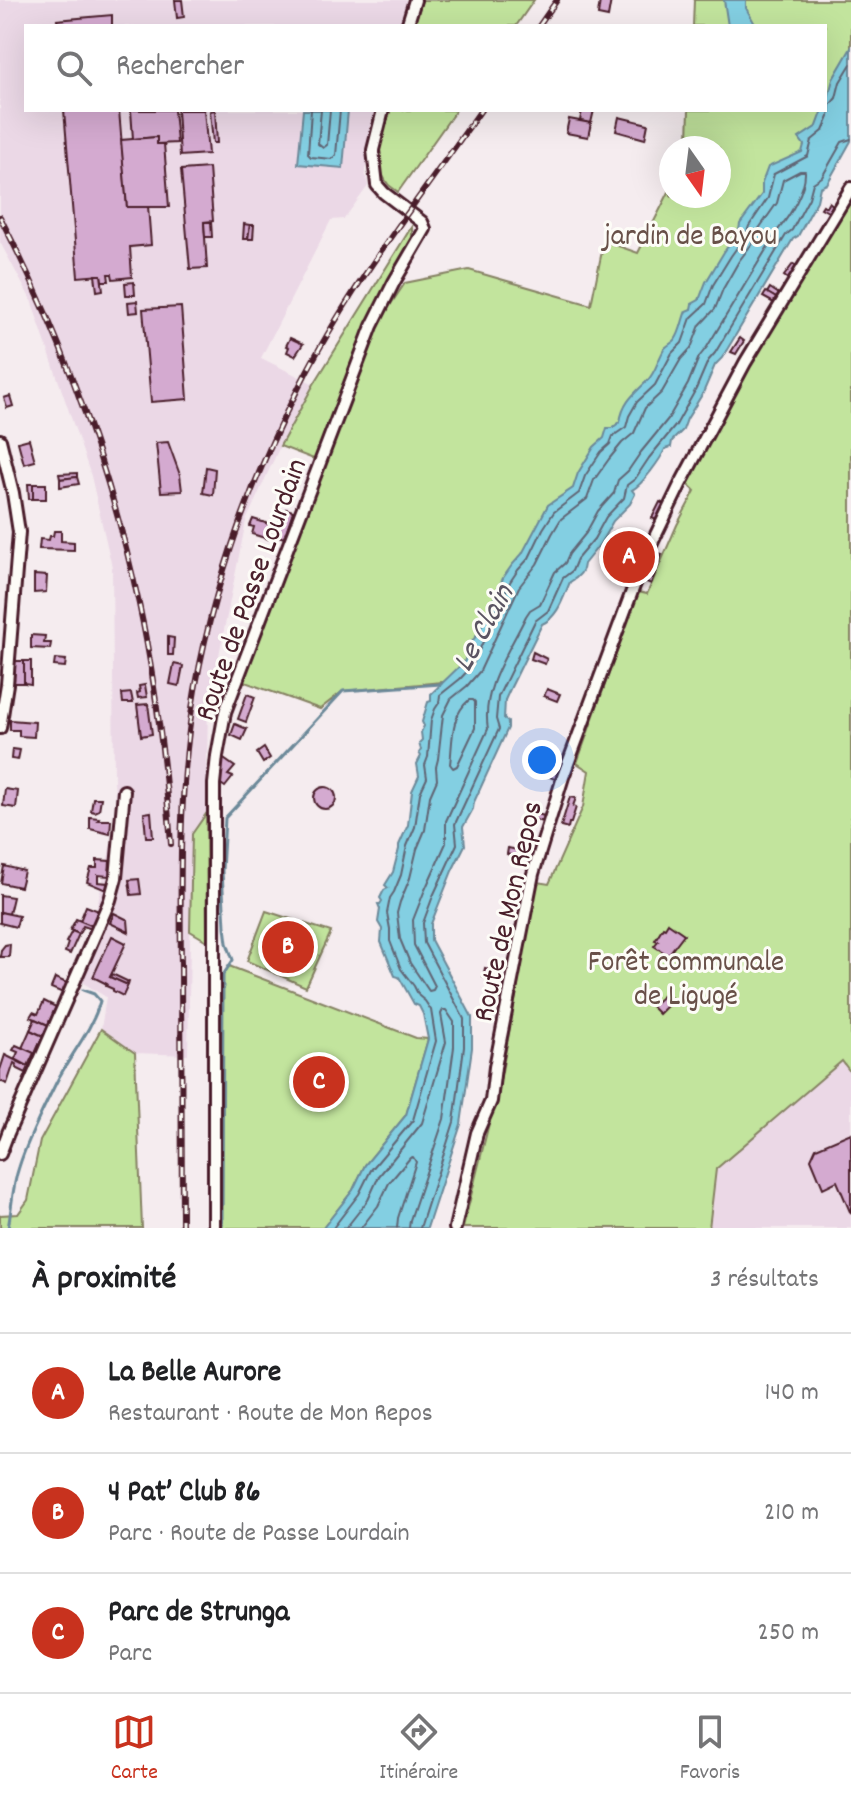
<!DOCTYPE html>
<html lang="fr">
<meta charset="utf-8">
<style>
:root{--surface:#fff;--page:#f6f6f6;--text:#202124;--muted:#757577;--line:#e0e0e0;--accent:#c8321e}
body{margin:0;font-family:Dekko,sans-serif;background:var(--page);color:var(--text)}
.compass{position:absolute;left:659px;top:136px;width:72px;height:72px;border-radius:50%;background:var(--surface);box-shadow:0 8px 32px #0002;rotate:166deg}
.you{position:absolute;left:542px;top:760px;width:28px;height:28px;margin:-20px;border:6px solid #fff;border-radius:50%;background:#1a73e8;box-shadow:0 0 0 12px #1a73e833}
.badge{display:grid;place-items:center;width:52px;height:52px;border-radius:50%;background:var(--accent);color:#fff;font-size:26px;font-weight:700}
.pin{position:absolute;translate:-50% -50%;border:4px solid #fff;box-shadow:0 2px 8px #0006}
.list{margin:0;padding:0;list-style:none}
h2{display:flex;justify-content:space-between;align-items:center;height:104px;margin:0;padding:0 32px;font-size:34px}
h2 small{font-size:26px;font-weight:400;color:var(--muted)}
.list li{display:grid;grid-template-columns:52px 1fr auto;gap:24px;align-items:center;box-sizing:border-box;height:120px;padding:0 32px;border-top:2px solid var(--line)}
.list b{display:block;font-size:30px;white-space:nowrap}
.list p{margin:0;font-size:26px;white-space:nowrap;color:var(--muted)}
.list em{font-size:26px;font-style:normal;color:var(--muted)}
.icon{flex:none;width:44px;height:44px;fill:none;stroke:currentColor;stroke-width:2;stroke-linecap:round;stroke-linejoin:round}
.map{position:relative;flex:none;width:851px;height:1228px;overflow:hidden}
.search{position:absolute;background:var(--surface);box-shadow:0 8px 32px #0002;left:24px;right:24px;top:24px;height:88px;display:flex;align-items:center;gap:20px;box-sizing:border-box;padding:0 28px;border-radius:0px;color:var(--muted);font-size:30px}
.sheet{height:464px;background:var(--surface)}
nav{display:flex;justify-content:space-around;align-items:center;box-sizing:border-box;height:112px;border-top:2px solid var(--line);background:var(--surface);font-size:22px;color:var(--muted)}
nav a{display:grid;justify-items:center;gap:4px}
nav .on{color:var(--accent)}
.map>svg:first-child{display:block}
.built{fill:#ebd8e6}
.green{fill:#c2e49d;stroke:#868264;stroke-width:2}
.water{fill:#83cfe2;stroke:#6c8999;stroke-width:2}
.lines{fill:none;stroke-linecap:round;stroke-linejoin:round}
.shore{stroke:#616574;stroke-width:2}
.stream{stroke:#6c8999;stroke-width:3}
.building{fill:#d4aad0;stroke:#4a1f2b;stroke-width:2}
.minor-casing{stroke:#4a1f2b;stroke-width:16}
.minor{stroke:#fdfcf7;stroke-width:10}
.rail-casing{stroke:#4a1f2b;stroke-width:6}
.rail{stroke:#fdfcf7;stroke-width:3;stroke-dasharray:9;stroke-linecap:butt}
.labels{text-anchor:middle;stroke-width:6;stroke-linejoin:round;paint-order:stroke}
.park-label{font-size:30px;fill:#685048;stroke:#fdfcf7}
.street-label{font-size:30px;fill:#4a1f2b;stroke:#fdfcf7}
.water-label{font-size:32px;font-style:italic;fill:#5b5462;stroke:#fdfcf7}
</style>
<div class="map">
<svg width="851" height="1228" viewBox="0 0 851 1228">
<rect width="100%" height="100%" fill="#f5ecef"/>
<filter id="ink" filterUnits="userSpaceOnUse"><feTurbulence type="fractalNoise" baseFrequency=".0125" numOctaves="2"/><feDisplacementMap in="SourceGraphic" scale="16" xChannelSelector="R" yChannelSelector="G"/><feConvolveMatrix kernelMatrix="1 2 1 2 8 2 1 2 1" color-interpolation-filters="sRGB"/></filter>
<g filter="url(#ink)">
<g class="built">
<path d="M0 0H410L403 26H26V110H380L365 172 368 186 344 219 331 220 261 358 314 384 280 446 246 521 208 710 206 814 192 834 188 1055 135 1053 101 1029 106 997 80 981 117 818 114 781 112 567 91 476 31 300 0 242Z"/>
<path d="M842 1061 851 1073V1228H709L716 1169Z"/>
</g>
<g class="green">
<path d="M422 0H534L516 26H414Z"/>
<path d="M694 0H851V80L476 679 343 691 320 709 242 681 377 325 405 283 469 270 591 305 604 241 638 253 671 188V196H719V148H685L688 139 689 110H825V26H693Z"/>
<path d="M387 110H456L398 192C397 191 388 185 388 184 372 164 381 131 387 110Z"/>
<path d="M851 197V1073L842 1061 716 1169 709 1228H463L502 1071 537 882 549 884 583 807 589 771 577 763 638 592 647 594 677 525 695 491 687 483 755 356Z"/>
<path d="M412 226V238L358 344 316 460 280 446 314 384Z"/>
<path d="M206 814 207 941 190 931 192 834Z"/>
<path d="M266 911 331 932 306 987 247 961Z"/>
<path d="M229 966 416 1038 428 1039 406 1115 365 1165 353 1190 323 1228H222L223 975Z"/>
<path d="M101 1029 135 1053 142 1228H0V1215L18 1214 28 1200 40 1141Z"/>
</g>
<g class="water">
<path d="M724 0H746V8L756 26H728Z"/>
<path d="M851 48V141L827 184 820 187 817 201 798 236 793 239 722 358 715 365 703 393 687 419 683 430 672 441 671 447 665 449C661 459 642 485 632 490L635 494 630 504 613 521 600 544 584 564C584 573 577 578 570 582 563 598 558 617 542 624L510 689 505 700 504 719 508 722V728L474 802 473 809 463 827 465 845 452 871 431 924V940L472 1017V1048L461 1124 427 1228H323L353 1190 365 1165 406 1115 428 1039 423 1014 419 1006 414 1004 399 977 395 976 381 942 382 929 378 922 380 909 378 904H380L382 901 380 898 384 890 388 888 385 885 393 872 399 849V845L408 825 412 791 419 776 417 764 421 756 419 753 421 750 419 743 422 740 421 732 424 726 422 722 428 702 431 701V694L464 662 472 641 478 634 503 578 512 565 522 554 548 505 573 488 578 473 594 447 604 438 607 428H612L620 422C623 402 634 394 647 381 656 373 658 358 665 348 668 345 672 343 675 340 681 332 682 320 686 311L691 309 692 304 699 300 706 282 724 252 739 230 740 224 762 194V183L768 167 802 152 804 145 799 138 817 126 823 110H825L833 79Z"/>
<path d="M303 110H348L343 168 298 164Z"/>
</g>
<g class="lines">
<g class="shore">
<path d="M311 110 308 154 311 157 332 159 336 155 340 110"/>
<path d="M321 110 318 144 323 148 327 145 330 110"/>
<path d="M800 171H805C806 189 790 216 778 230L707 347 699 357 688 384 668 419 641 452 628 471 618 480 614 493 598 511 586 533 569 554 565 563 555 572 540 604 530 610 526 616C509 652 481 688 488 729L446 821V843L424 892 413 920 414 945 435 986 433 990 429 991 410 963 400 939 397 913 400 902 410 878 417 849 425 830 430 796 437 780 436 767 438 759 443 715 451 699 467 686 480 671 519 587 537 564 552 534 561 519 587 499 594 480 609 459 622 443 634 433 645 408 662 392 681 359 691 348 700 325 715 309 723 289 739 261 754 241 758 230 777 203 783 180Z"/>
<path d="M469 700H473L475 702V728L457 766 453 768 450 764C453 741 450 716 469 700Z"/>
<path d="M333 1228 359 1194 371 1170 413 1120 436 1041 431 1010 425 1001 419 996 414 986 401 969 390 941V929L387 913 390 898 394 892 401 875 407 846 415 827 420 793 427 778 425 765 428 757 431 720 435 709 439 703 440 695 460 679 472 666 510 582 518 570 529 558 543 529 554 512 579 493 585 476 601 452 610 444 613 436 626 427 629 416 637 402 655 385 672 353 682 343 691 318 706 304 713 285 731 256 746 235 749 226 768 198 774 174 808 156 812 140 823 131 829 117 830 105 836 98 840 82 851 64"/>
<path d="M346 1228 368 1200 379 1176 422 1123 446 1042 441 1014 443 1010H446L454 1022V1047L444 1119 410 1220 409 1228"/>
<path d="M361 1228 378 1206 389 1183 410 1158 413 1157 416 1162 398 1218 397 1228"/>
<path d="M420 1228 454 1122 464 1047V1019L424 943 423 923 433 896 457 844 455 824 499 729 496 719 498 697 535 621 548 611 563 578 572 571 577 559 594 539 606 517 624 498 627 485 635 479 649 458 676 425 696 389 708 361 715 353 786 235 792 230 809 198 813 183 822 177 842 142 851 139"/>
</g>
<g class="stream">
<path d="M8 1228C12 1208 12 1187 19 1167 28 1138 43 1110 56 1083 70 1055 92 1031 100 1001L94 994 83 990"/>
<path d="M222 1228 223 975 233 960 227 943 225 927 222 871 225 818 343 691 441 684"/>
</g>
</g>
<g class="building">
<path d="M175 0H182L184 17 177 18Z"/>
<path d="M600 0H611L608 17 598 15Z"/>
<path d="M112 15V26H58L57 20Z"/>
<path d="M64 110H119L127 207 148 206 151 245 130 247 132 277 113 279 112 274H108L109 281H102L101 275 78 277Z"/>
<path d="M131 110H174L177 143 157 144V137L133 139Z"/>
<path d="M177 110H204L208 154 180 156Z"/>
<path d="M215 110 217 143H213L210 111Z"/>
<path d="M582 110H594L591 123 580 121Z"/>
<path d="M619 117 648 124 645 139 616 131Z"/>
<path d="M569 119 591 123 588 137 566 133Z"/>
<path d="M157 137V144H164L169 207H127L121 140Z"/>
<path d="M209 168 213 221 204 222 207 268 190 269 181 170Z"/>
<path d="M829 202 834 206 830 213 821 208 823 205 826 207Z"/>
<path d="M204 222H211L212 237H205Z"/>
<path d="M244 224 250 225 248 239H243Z"/>
<path d="M250 225H254L253 239H248Z"/>
<path d="M793 264 797 266 788 279 784 276Z"/>
<path d="M95 275H101L103 290 97 291Z"/>
<path d="M134 282 135 295H126L125 283Z"/>
<path d="M770 288 779 294 776 298 767 293Z"/>
<path d="M766 292 776 298 774 303 763 297Z"/>
<path d="M137 301 138 312 129 313 128 302Z"/>
<path d="M181 307 188 399 151 402 143 309Z"/>
<path d="M290 338 303 344 295 356 287 352 289 347 286 346Z"/>
<path d="M740 338 744 341 736 354 731 352Z"/>
<path d="M10 396 13 406 7 408 4 398Z"/>
<path d="M29 439 35 461 24 464 18 442Z"/>
<path d="M168 442 180 475 182 491 161 492 156 443Z"/>
<path d="M206 467 215 469 213 495 203 493Z"/>
<path d="M77 473V477L60 479 59 474Z"/>
<path d="M77 477 79 484 60 487V479Z"/>
<path d="M28 484H33V499H29Z"/>
<rect x="33" y="484" width="13" height="15"/>
<path d="M660 502 664 504 656 520 652 518Z"/>
<path d="M286 509 293 511 284 538 275 535 284 510 286 511Z"/>
<path d="M253 519 272 525 268 539 252 534 254 527 250 526Z"/>
<path d="M54 531H61V541L74 542V550L39 549 40 539 49 540 50 536H53Z"/>
<path d="M614 532 627 537 629 532 646 540 627 589 610 580 616 564 618 565 619 563 617 562 621 553 608 547Z"/>
<path d="M654 551 662 554 651 584 642 580Z"/>
<path d="M34 575 47 576 46 592 34 593Z"/>
<path d="M31 635 45 636 44 643H51L50 649 31 648Z"/>
<path d="M168 637 174 638 173 655H168Z"/>
<path d="M533 652 547 659 545 664 531 659Z"/>
<path d="M55 659 66 660 65 667 54 666Z"/>
<path d="M15 661H24V683H14Z"/>
<path d="M24 661H31V684L24 683Z"/>
<path d="M174 664 183 666 179 686 170 684Z"/>
<path d="M145 685 147 697 138 698 137 693 140 692 139 686Z"/>
<path d="M547 689 560 694 557 701 544 696Z"/>
<path d="M131 693 133 703H123L122 694Z"/>
<path d="M247 694 255 697 246 722 238 719Z"/>
<path d="M148 704 152 734 141 736 137 705Z"/>
<path d="M10 720 35 722 34 737 19 736V730H10Z"/>
<path d="M235 724 247 729 242 740 231 735Z"/>
<path d="M264 748 270 758 263 763 257 753Z"/>
<path d="M12 749 20 750 18 760 11 759Z"/>
<path d="M221 757 235 767 228 775 233 777 225 787 218 782Z"/>
<path d="M554 769 559 771 557 780 547 776 548 772 552 774Z"/>
<circle cx="325" cy="798" r="11"/>
<path d="M5 789 18 791 16 808 3 806Z"/>
<path d="M570 797 576 798 573 806 576 807 571 823H569L568 828 561 826Z"/>
<path d="M93 798H101L99 810 95 812 91 811Z"/>
<path d="M151 812 153 837H146L144 813Z"/>
<path d="M534 813 544 816 542 822 533 819Z"/>
<path d="M90 817 99 818 98 820H111L110 834 90 829Z"/>
<path d="M508 848 518 850 516 857 507 854Z"/>
<path d="M97 860 110 861 109 876 98 875V882L108 883 106 890 87 882 91 868H97Z"/>
<path d="M4 866 24 871 20 887 1 883Z"/>
<path d="M139 879 141 894 131 895 129 880Z"/>
<path d="M0 895 13 897 9 914 0 912Z"/>
<path d="M86 906 99 911 93 926 80 921Z"/>
<path d="M0 912 19 916 16 927 0 923Z"/>
<path d="M114 913 128 920 129 932 110 923Z"/>
<path d="M76 919 93 926 92 929 83 926 79 934 70 930Z"/>
<path d="M668 923 684 934 668 955 654 946 658 941 655 940 663 927 665 928Z"/>
<path d="M72 931 79 934 70 954 65 952 68 943 66 942Z"/>
<path d="M112 936 126 943 110 977 128 985 123 996 113 991V989L106 986 107 984 93 977Z"/>
<path d="M10 944 9 957H0L1 950 5 945Z"/>
<path d="M485 968 493 970 491 979 483 977Z"/>
<path d="M112 974 129 982 128 985 110 977Z"/>
<path d="M55 978 67 983 63 993 51 988Z"/>
<path d="M666 993 673 1000 659 1014 651 1006Z"/>
<path d="M44 1001 56 1007 48 1025 30 1017 33 1012 38 1014Z"/>
<path d="M35 1019 48 1025 43 1036 30 1030Z"/>
<path d="M30 1030 43 1036 35 1054 22 1048Z"/>
<path d="M16 1045 34 1053 28 1066 15 1059 18 1052 13 1050Z"/>
<path d="M5 1055 29 1067 26 1073 16 1068 17 1065 14 1063 7 1084 0 1081V1070Z"/>
<path d="M851 1133V1214L837 1181 823 1188 811 1159 816 1148Z"/>
</g>
<g class="lines">
<g class="minor-casing">
<g id="minor">
<path d="M407 26 415 0"/>
<path d="M0 440 13 493 19 532 7 684 0 728"/>
<path d="M0 1154 8 1133 110 900 116 878 124 791"/>
<path d="M214 1228V784L217 756 225 712 372 326 394 282 425 229 422 222 384 193 377 185 373 150 383 110"/>
<path d="M455 1228 477 1133 491 1101 495 1067 533 874 563 777 634 586 651 545 680 485 745 363 851 188"/>
</g>
</g>
<use href="#minor" class="minor"/>
<g class="rail-casing">
<g id="rail">
<path d="M539 26 557 0"/>
<path d="M0 217C63 339 110 469 139 604 156 683 165 764 171 844"/>
<path d="M182 1228C182 1141 181 1055 181 968 180 875 179 782 195 690 214 583 251 479 301 383 350 286 419 199 481 110"/>
</g>
</g>
<use href="#rail" class="rail"/>
</g>
</g>
<g class="labels">
<g class="park-label">
<text x="690" y="244">jardin de Bayou</text>
<text x="686" y="970">Forêt communale<tspan x="686" dy="34">de Ligugé</tspan></text>
</g>
<g class="street-label">
<text transform="translate(249 589) rotate(-70)" y="10">Route de Passe Lourdain</text>
<text transform="translate(506 911) rotate(-77)" y="10">Route de Mon Repos</text>
</g>
<g class="water-label">
<text transform="translate(481 627) rotate(-61)" y="11">Le Clain</text>
</g>
</g>
</svg>
<svg class="compass" viewBox="-18 -18 36 36"><path d="M0-13l5 13h-10z" fill="#e53935"/><path d="M0 13l5-13h-10z" fill="#757577"/></svg>
<div class="you"></div>
<div class="pin badge" style="left:629px;top:557px">A</div>
<div class="pin badge" style="left:288px;top:947px">B</div>
<div class="pin badge" style="left:319px;top:1082px">C</div>
<div class="search"><svg class="icon" aria-label="search" viewBox="0 0 24 24"><circle cx="10" cy="10" r="6"/><path d="M15 15l6 6"/></svg>Rechercher</div>
</div>
<section class="sheet">
<h2>À proximité<small>3 résultats</small></h2>
<ul class="list">
<li><span class="badge">A</span><div><b>La Belle Aurore</b><p>Restaurant · Route de Mon Repos</p></div><em>140 m</em></li>
<li><span class="badge">B</span><div><b>4 Pat’ Club 86</b><p>Parc · Route de Passe Lourdain</p></div><em>210 m</em></li>
<li><span class="badge">C</span><div><b>Parc de Strunga</b><p>Parc</p></div><em>250 m</em></li>
</ul>
</section>
<nav>
<a class="on"><svg class="icon" aria-label="map" viewBox="0 0 24 24"><path d="M3 6l6-2 6 2 6-2v14l-6 2-6-2-6 2zM9 4v14M15 6v14"/></svg>Carte</a>
<a><svg class="icon" aria-label="directions" viewBox="0 0 24 24"><path d="M12 3l9 9-9 9-9-9zM9 14v-3h6M13 9l2 2-2 2"/></svg>Itinéraire</a>
<a><svg class="icon" aria-label="saved" viewBox="0 0 24 24"><path d="M7 4h10v16l-5-4-5 4z"/></svg>Favoris</a>
</nav>
